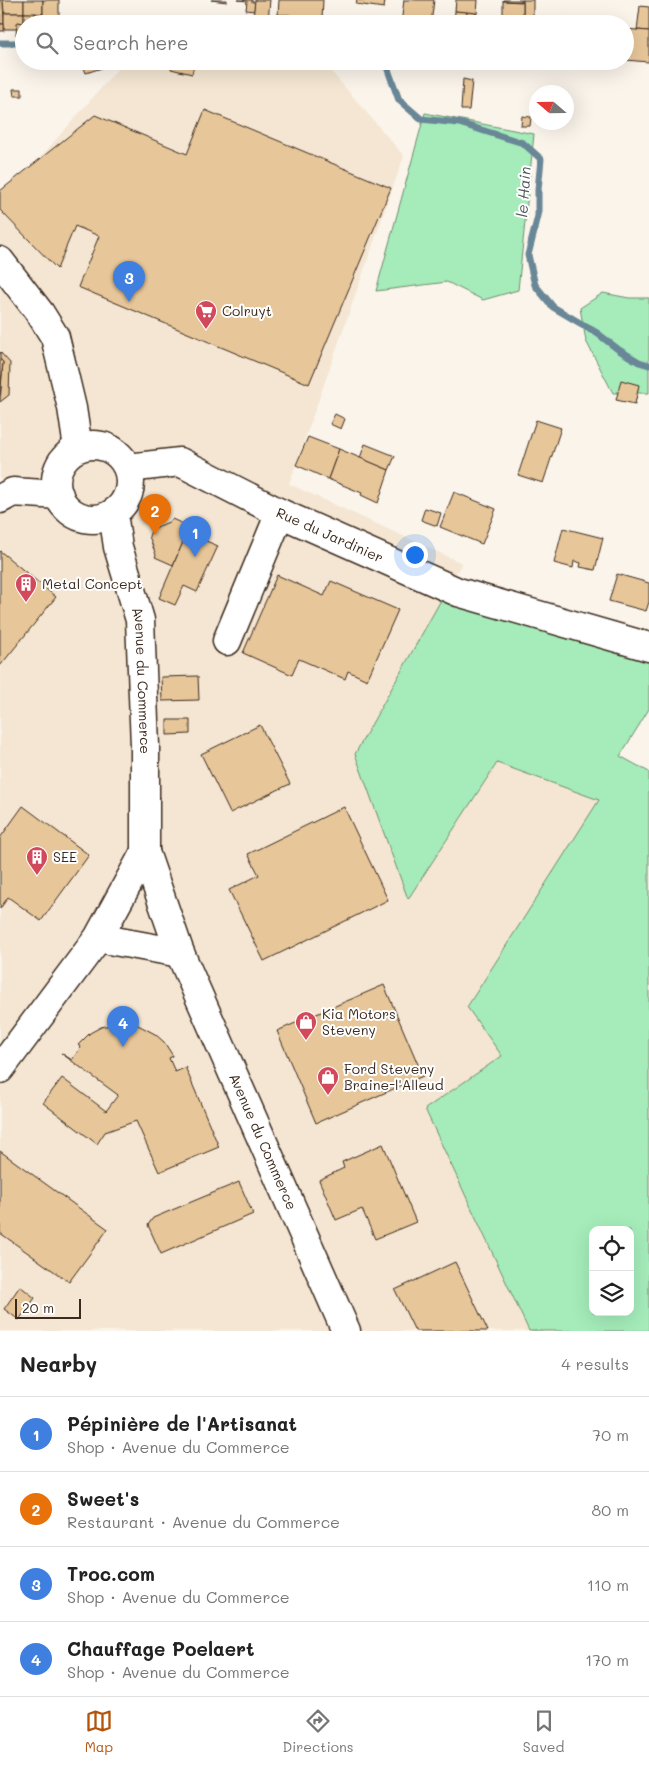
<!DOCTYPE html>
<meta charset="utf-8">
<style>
:root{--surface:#fff;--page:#f2f2f2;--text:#222;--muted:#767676;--line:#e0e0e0;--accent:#b45309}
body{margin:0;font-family:Mali,sans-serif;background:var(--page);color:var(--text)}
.controls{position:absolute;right:15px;bottom:15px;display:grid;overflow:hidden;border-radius:10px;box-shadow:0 5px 20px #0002}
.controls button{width:45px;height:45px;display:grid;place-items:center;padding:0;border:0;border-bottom:1px solid var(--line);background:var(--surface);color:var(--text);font:25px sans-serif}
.compass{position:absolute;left:529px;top:85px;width:45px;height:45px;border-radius:50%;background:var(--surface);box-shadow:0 5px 20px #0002;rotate:290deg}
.scale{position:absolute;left:15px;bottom:12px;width:66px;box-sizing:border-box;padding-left:5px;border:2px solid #3b2a1e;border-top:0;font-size:14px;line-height:18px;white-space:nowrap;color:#3b2a1e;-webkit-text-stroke:4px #fff;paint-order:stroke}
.you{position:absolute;left:414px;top:554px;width:18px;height:18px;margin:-12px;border:4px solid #fff;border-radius:50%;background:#1a73e8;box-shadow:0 0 0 8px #1a73e833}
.badge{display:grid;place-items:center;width:32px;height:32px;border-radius:50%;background:var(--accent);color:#fff;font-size:16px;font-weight:700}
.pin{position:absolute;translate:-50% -41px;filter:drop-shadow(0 1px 2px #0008)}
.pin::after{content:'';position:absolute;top:26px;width:18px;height:15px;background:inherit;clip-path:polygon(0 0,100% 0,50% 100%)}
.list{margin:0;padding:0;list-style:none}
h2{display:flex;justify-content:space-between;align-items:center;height:65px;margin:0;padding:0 20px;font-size:21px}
h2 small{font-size:16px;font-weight:400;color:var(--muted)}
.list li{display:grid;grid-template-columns:32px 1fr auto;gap:15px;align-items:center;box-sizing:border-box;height:75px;padding:0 20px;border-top:1px solid var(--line)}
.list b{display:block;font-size:19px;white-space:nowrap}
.list p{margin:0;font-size:16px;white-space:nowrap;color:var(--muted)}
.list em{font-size:16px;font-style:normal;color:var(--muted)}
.icon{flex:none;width:28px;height:28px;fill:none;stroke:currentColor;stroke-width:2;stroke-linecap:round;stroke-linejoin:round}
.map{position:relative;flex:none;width:649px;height:1331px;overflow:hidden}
.search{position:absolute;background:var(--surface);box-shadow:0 5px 20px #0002;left:15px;right:15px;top:15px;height:55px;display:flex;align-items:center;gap:12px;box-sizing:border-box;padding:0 18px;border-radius:28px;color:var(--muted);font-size:19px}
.sheet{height:365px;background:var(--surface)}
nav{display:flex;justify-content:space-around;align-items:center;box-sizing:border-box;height:70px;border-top:1px solid var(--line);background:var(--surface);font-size:14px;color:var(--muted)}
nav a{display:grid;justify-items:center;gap:2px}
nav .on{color:var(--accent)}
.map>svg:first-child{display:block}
.built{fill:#f4e6d2}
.green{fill:#a5ecba;stroke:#708b6c;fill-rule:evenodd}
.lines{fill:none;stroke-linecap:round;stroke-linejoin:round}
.stream{stroke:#698797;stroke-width:7}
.building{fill:#e7c699;stroke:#3b2a1e}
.minor-casing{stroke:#3b2a1e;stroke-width:31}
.minor{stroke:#fff;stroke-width:28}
.labels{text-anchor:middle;stroke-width:4;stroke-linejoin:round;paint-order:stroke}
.poi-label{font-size:14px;fill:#3b2a1e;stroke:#fff;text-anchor:start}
.street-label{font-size:14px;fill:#3b2a1e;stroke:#fff}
.water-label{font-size:15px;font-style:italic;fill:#52585b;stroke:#fff}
</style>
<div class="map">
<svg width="649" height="1331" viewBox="0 0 649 1331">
<rect width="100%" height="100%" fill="#faf4eb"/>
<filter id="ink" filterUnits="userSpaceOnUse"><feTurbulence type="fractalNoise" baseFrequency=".02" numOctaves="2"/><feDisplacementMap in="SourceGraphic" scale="10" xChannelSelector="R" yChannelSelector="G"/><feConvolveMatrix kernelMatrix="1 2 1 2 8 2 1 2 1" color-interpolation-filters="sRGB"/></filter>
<g filter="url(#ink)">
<path class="built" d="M124 62H323L404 156 289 484 462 563 355 754 409 898 497 763 600 800 467 1006 503 1056 425 1109 529 1331H0V202L4 199Z"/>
<g class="green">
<path d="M425 113 534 134 518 290 483 300 447 282 376 291Z"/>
<path d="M603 293 629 298H649V393H613L586 341 580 308Z"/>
<path d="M441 600 649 661V709L620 756 649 772V1331H529L425 1109 502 1056 467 1007 599 800 497 763 408 899 355 754ZM593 1230H630V1312H593Z"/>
</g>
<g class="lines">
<g class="stream">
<path d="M0 43H24"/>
<path d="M382 61 387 67 399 100 421 119 459 123 523 143 541 159 538 190V216L528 255 535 285 553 307 597 333 619 350 639 362 649 365"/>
</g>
</g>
<g class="building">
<path d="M0 0H3L4 24H0Z"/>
<path d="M3 0H24V13H4Z"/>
<path d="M24 0H43V14L24 13Z"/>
<rect x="43" y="0" width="16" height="21"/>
<path d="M211 0H227V2Z"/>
<path d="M238 0H252V2H255L254 11 246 10 247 1Z"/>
<path d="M255 0H270L268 20 253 19Z"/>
<path d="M279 0H323L322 19H314V24L290 23V15H278Z"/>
<path d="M357 0H385L384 8 356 4Z"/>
<path d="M404 0H434L431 24H401Z"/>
<path d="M456 0H478L477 14 455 11Z"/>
<path d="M503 0H523V2L503 1Z"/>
<rect x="523" y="0" width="10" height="19"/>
<path d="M503 1 523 2V24H501V15H503Z"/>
<path d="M640 6 649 7V31L637 30Z"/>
<path d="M455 11 467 12 466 24H454Z"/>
<path d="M467 12 476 13 475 23 466 22Z"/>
<path d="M4 13H24V23L17 22V29H4Z"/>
<path d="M24 13H35L34 22H24Z"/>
<path d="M35 13 43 14V21L34 22Z"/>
<path d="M278 15H290V23L292 24H277Z"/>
<path d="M567 18 610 24H523V19L567 20Z"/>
<path d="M254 19H275L274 24H254Z"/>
<path d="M17 22 24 23V35H16Z"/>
<rect x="0" y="24" width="4" height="7"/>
<path d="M625 29 649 31V62L625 60Z"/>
<path d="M86 61H110L111 65 86 73 82 63Z"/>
<path d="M173 61H195L192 74 171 69Z"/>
<path d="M463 79 472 81 469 110H461Z"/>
<path d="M13 89H22V96H14Z"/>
<path d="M205 110 391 188 309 384 78 287 99 236 75 226 57 269 0 210V191L95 115 187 154Z"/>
<path d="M522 116 531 117 530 126H521Z"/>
<path d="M0 352 10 363 9 395 0 402 3 362 0 359Z"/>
<path d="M0 359 3 362 0 395Z"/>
<path d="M621 380 639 385 635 404 616 400Z"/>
<path d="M335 414 345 419 341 429 330 424Z"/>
<path d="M536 420 561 428 543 483 518 475Z"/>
<path d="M308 437 339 449 328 479 296 465Z"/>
<path d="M365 444 395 456 389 470 360 458Z"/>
<path d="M339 449 389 470 378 503 361 495 362 493 328 479Z"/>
<path d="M454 492 496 509 482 544 440 527Z"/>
<path d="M425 508 441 513 437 526 421 520Z"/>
<path d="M172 519 190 527 173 565 155 557 156 555 149 536 152 529 171 521Z"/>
<path d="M563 528 603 538 595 570 580 567 581 563 574 561 573 568 554 563Z"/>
<path d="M187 533 218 546 197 592 184 586 175 605 159 598Z"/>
<path d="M0 551 56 597 0 666Z"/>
<path d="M617 574 649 583V602L646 611 609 601Z"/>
<path d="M277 575 324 596 331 581 398 610 367 680 348 671 345 679 299 659 292 675 243 653Z"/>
<path d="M198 676 199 700 162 701 161 677Z"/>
<path d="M167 720H190V734L167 735Z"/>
<path d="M260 725 290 784 230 813 201 754Z"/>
<path d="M23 806 89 855 41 921 8 897 0 909V838Z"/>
<path d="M344 807 388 900 264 961 229 890 259 875 248 854Z"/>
<path d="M384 985 423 1076 316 1123 277 1031Z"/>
<path d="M119 1023 138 1025 155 1034 164 1042 173 1056 169 1058 175 1072 187 1067 186 1069 219 1147 159 1172 136 1121 105 1132 97 1144 43 1103 62 1078 106 1111 118 1095 61 1053 72 1060 81 1047 78 1045 90 1033 101 1027Z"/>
<path d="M383 1144 416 1222 375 1239 362 1209 336 1220 319 1180 344 1168 342 1162Z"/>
<path d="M0 1151 108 1229 69 1282 0 1233Z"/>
<path d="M239 1182 253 1214 161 1254 148 1225 153 1218Z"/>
<path d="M455 1262 488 1331H415L395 1290Z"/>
<path d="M20 1286 35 1298 19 1320 4 1309Z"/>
</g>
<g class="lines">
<g class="minor-casing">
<g id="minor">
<path d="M0 261 40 313 55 337 72 408 78 448"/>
<circle cx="93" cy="482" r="37"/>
<path id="s1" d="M128 468 180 462 280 513 458 592 649 647"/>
<path d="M0 499 13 492 59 495"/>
<path id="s2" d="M113 513 118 547 140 620 145 746V852"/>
<path d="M227 641 280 513"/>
<path id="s3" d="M180 953 346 1331"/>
<path d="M0 1069 98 938 145 852 180 953 98 938"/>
</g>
</g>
<use href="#minor" class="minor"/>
</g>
</g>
<defs>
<g id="supermarket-pin" transform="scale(1.125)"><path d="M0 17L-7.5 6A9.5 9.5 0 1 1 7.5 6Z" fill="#d1495b" stroke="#fff"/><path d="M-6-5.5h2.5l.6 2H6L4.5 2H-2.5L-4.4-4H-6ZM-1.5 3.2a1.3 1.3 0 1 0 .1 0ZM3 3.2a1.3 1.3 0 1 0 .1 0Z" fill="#fff"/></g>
<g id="building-pin" transform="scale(1.125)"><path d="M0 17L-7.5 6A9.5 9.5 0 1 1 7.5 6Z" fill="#d1495b" stroke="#fff"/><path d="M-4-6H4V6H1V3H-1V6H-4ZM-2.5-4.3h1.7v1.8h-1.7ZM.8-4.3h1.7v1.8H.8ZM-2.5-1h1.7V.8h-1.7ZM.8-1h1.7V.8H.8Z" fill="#fff"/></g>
<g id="shop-pin" transform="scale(1.125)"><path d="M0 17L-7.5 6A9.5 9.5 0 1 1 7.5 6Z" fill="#d1495b" stroke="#fff"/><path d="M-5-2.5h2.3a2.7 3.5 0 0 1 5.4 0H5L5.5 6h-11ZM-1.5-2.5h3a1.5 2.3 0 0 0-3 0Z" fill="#fff"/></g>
</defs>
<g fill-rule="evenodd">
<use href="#supermarket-pin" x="206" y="311"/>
<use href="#building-pin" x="26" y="584"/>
<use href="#building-pin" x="37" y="857"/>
<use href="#shop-pin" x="306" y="1022"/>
<use href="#shop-pin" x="328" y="1077"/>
</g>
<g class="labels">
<g class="poi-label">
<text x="222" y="316">Colruyt</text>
<text x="42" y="589">Metal Concept</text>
<text x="53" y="862">SEE</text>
<text x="322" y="1019">Kia Motors<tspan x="322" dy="16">Steveny</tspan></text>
<text x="344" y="1074">Ford Steveny<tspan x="344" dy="16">Braine-l'Alleud</tspan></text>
</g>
<g class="street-label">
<text dy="5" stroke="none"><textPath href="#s1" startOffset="219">Rue du Jardinier</textPath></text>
<text dy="5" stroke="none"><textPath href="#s2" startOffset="171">Avenue du Commerce</textPath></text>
<text dy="5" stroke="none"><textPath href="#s3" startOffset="206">Avenue du Commerce</textPath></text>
</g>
<g class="water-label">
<text transform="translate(524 192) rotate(-86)" y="5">le Hain</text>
</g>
</g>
</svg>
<div class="controls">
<button><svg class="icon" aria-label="locate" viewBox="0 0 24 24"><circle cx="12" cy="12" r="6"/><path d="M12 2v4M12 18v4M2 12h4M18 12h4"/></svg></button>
<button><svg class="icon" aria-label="layers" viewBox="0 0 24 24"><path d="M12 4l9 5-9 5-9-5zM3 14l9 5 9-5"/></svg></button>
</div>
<svg class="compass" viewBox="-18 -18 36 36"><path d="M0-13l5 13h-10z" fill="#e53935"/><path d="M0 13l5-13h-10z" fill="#767676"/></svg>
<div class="scale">20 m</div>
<div class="you"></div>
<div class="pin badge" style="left:195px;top:557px;background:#3f7fe0">1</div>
<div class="pin badge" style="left:155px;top:535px;background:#e8710a">2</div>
<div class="pin badge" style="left:129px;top:302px;background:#3f7fe0">3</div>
<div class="pin badge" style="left:123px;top:1047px;background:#3f7fe0">4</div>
<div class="search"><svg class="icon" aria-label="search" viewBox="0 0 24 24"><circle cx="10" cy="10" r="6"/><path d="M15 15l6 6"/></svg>Search here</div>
</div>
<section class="sheet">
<h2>Nearby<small>4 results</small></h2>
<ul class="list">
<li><span class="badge" style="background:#3f7fe0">1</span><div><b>Pépinière de l'Artisanat</b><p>Shop · Avenue du Commerce</p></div><em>70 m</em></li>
<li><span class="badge" style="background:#e8710a">2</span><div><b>Sweet's</b><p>Restaurant · Avenue du Commerce</p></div><em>80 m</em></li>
<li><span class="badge" style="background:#3f7fe0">3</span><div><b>Troc.com</b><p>Shop · Avenue du Commerce</p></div><em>110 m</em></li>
<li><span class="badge" style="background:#3f7fe0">4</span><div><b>Chauffage Poelaert</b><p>Shop · Avenue du Commerce</p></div><em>170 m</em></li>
</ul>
</section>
<nav>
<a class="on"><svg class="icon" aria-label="map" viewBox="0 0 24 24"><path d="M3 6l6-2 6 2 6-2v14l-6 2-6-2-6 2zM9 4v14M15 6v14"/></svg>Map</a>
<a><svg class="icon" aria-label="directions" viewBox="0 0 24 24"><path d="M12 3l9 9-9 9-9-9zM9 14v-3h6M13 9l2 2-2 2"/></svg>Directions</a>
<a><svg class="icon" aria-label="saved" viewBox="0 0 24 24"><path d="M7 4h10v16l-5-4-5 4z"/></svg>Saved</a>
</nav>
